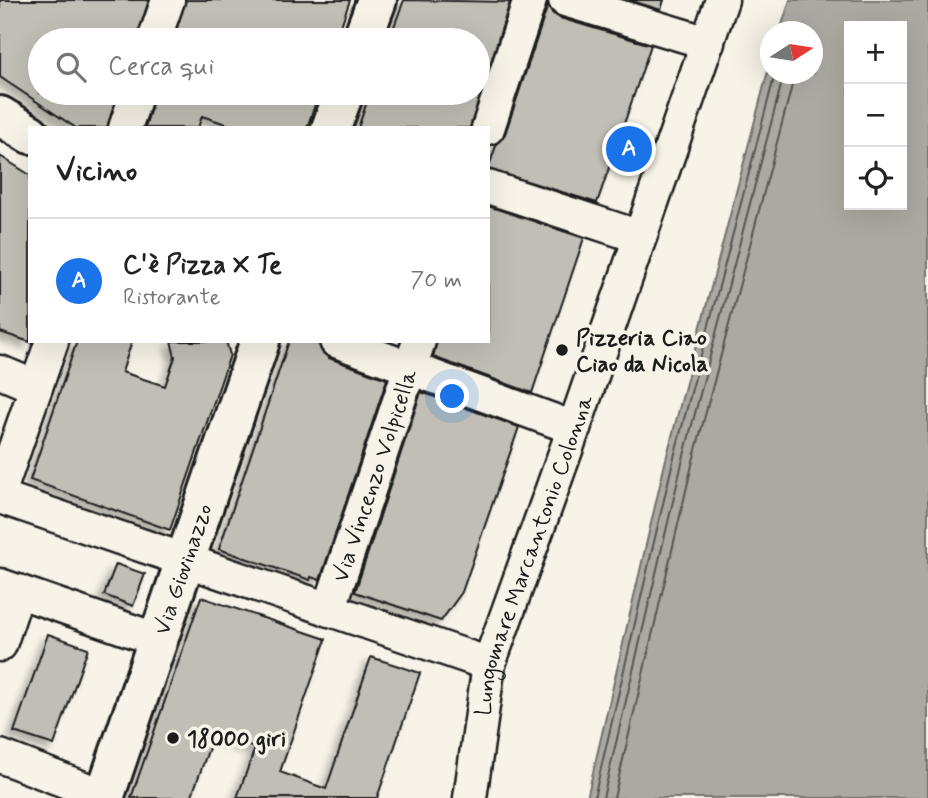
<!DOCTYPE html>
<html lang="it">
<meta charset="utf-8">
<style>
:root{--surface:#fff;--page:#f2f2f2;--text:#222;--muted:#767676;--line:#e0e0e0;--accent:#1a73e8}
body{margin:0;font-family:Mynerve,sans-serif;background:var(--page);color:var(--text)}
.controls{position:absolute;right:21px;top:21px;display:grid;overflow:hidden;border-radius:0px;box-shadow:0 7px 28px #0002}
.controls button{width:63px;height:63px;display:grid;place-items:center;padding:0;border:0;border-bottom:2px solid var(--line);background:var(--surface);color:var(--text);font:35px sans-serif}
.compass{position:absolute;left:760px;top:21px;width:63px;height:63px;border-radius:50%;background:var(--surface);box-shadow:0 7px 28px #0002;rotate:78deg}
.you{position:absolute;left:453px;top:397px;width:24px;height:24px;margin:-18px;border:5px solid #fff;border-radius:50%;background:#1a73e8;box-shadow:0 0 0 10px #1a73e833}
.badge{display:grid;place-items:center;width:46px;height:46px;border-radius:50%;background:var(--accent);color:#fff;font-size:23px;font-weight:700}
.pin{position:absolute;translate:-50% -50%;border:4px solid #fff;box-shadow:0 2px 7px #0006}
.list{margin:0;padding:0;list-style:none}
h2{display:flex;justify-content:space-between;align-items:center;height:91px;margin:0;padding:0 28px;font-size:30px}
h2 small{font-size:23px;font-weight:400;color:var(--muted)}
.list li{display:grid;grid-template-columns:46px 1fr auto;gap:21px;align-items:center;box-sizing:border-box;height:126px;padding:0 28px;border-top:2px solid var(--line)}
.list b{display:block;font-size:26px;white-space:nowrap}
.list p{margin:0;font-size:23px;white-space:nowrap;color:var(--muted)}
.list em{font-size:23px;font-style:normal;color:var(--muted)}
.icon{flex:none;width:38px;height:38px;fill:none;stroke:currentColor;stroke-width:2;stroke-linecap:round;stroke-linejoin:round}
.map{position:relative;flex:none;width:928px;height:798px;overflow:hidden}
.search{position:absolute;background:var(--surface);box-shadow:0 7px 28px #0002;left:28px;top:28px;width:462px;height:77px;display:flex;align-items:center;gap:18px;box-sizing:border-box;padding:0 24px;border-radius:38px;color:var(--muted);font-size:26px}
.panel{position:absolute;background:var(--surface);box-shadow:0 7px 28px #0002;left:28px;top:126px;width:462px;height:217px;border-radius:0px}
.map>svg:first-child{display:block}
.water{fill:#aca9a2;stroke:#72716c;stroke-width:2;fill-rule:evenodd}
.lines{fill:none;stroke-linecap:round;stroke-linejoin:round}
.shore{stroke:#565452;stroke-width:2}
.building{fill:#c0beb5;stroke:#1c1c1c;stroke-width:2;filter:url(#shadow)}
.street-casing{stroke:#1c1c1c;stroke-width:37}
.secondary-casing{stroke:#1c1c1c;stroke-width:44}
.street{stroke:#f7f3e8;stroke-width:32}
.secondary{stroke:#f7f3e8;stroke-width:38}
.poi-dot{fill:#1c1c1c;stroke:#f7f3e8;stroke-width:2.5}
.labels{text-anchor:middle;stroke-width:7;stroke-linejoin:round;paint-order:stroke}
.poi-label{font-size:23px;font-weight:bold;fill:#1c1c1c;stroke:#f7f3e8;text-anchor:start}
.street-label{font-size:23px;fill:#1c1c1c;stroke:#f7f3e8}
</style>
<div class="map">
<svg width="928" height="798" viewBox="0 0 928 798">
<defs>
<filter id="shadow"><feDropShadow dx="-6" dy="6" stdDeviation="3.5" flood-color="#0004"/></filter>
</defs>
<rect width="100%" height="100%" fill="#f7f3e8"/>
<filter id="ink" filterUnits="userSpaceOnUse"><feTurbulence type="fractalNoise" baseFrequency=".0143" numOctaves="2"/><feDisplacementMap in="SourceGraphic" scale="14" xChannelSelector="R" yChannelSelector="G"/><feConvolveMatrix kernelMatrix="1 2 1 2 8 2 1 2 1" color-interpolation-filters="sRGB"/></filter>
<g filter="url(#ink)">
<path class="water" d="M790 0H928V798H587L666 459 770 63 771 74H813V32L780 31ZM849 26H902V205H849Z"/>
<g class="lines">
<g class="shore">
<path d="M594 798 673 461 775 74"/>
<path d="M603 798 682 463 784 74"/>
<path d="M614 798 692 465 795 74"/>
</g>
</g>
<g class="building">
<path d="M0 0H149L136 40H40V93H118L107 128H76L0 77Z"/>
<path d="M186 0H350L336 40H173Z"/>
<path d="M404 0 510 2 470 128H358L370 93H478V40H389Z"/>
<path d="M629 0H664L661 10Z"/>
<path d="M548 5 552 13 560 18 651 45 597 203 488 169 497 143 505 134Z"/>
<path d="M155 93H319L307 128H238L202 116 198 128H145Z"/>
<path d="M0 156 30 175V342L0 332Z"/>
<path d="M488 206 584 238 532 393 433 357 437 341H488Z"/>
<path d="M77 341H132L122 372 165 386 175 357 171 341H226L230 355 170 530 30 480Z"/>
<path d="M289 341H318L322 352 329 358 387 379 320 580 311 577 310 580 219 549Z"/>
<path d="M421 392 519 427 462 592 441 621 355 592Z"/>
<path d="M116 564 145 574 133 606 104 595Z"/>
<path d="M201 597 326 639 280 772 326 789 371 657 420 673 377 798H237L255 748 214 734 191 798H131Z"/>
<path d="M48 634 88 648 54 745 14 732Z"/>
</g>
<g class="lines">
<g class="street-casing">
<g id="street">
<path d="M565 0 708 43"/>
<path d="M154 40 168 0"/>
<path d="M125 128 137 93"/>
<path d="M488 128 530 0"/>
<path d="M488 187 640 237"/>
<path d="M336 341 574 428"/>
<path d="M0 372 36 387"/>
<path d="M0 491 52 341"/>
<path d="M0 497 489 664"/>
<path d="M0 585 158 640"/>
<path id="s1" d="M329 610 419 341"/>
<path d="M0 645 18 591"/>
<path d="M0 756 104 796"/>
<path id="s2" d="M470 798 489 664 574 428 722 0"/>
</g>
</g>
<g class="secondary-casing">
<g id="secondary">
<path d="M362 40 377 0"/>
<path d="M0 116 30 134"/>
<path d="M331 128 344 93"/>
<path id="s3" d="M104 798 260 341"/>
</g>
</g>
<use href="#street" class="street"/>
<use href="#secondary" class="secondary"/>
</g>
</g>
<g class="poi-dot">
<circle cx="562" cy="350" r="7"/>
<circle cx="173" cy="738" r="7"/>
</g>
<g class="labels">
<g class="poi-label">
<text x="576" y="345">Pizzeria Ciao<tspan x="576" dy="26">Ciao da Nicola</tspan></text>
<text x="187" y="746">18000 giri</text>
</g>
<g class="street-label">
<text dy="8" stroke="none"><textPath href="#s1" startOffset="142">Via Vincenzo Volpicella</textPath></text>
<text dy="8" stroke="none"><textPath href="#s2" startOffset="252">Lungomare Marcantonio Colonna</textPath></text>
<text dy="8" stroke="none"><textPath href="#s3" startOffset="242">Via Giovinazzo</textPath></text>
</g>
</g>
</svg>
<div class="controls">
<button>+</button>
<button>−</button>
<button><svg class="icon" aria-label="locate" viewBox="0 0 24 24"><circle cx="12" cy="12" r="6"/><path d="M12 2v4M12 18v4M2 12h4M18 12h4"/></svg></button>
</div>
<svg class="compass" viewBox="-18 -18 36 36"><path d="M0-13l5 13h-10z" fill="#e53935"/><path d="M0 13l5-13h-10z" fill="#767676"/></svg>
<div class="you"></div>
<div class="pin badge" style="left:629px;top:149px">A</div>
<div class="search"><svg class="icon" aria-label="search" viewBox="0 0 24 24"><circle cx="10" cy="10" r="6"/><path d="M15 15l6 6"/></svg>Cerca qui</div>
<section class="panel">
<h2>Vicino<small></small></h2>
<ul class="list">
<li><span class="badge">A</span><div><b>C'è Pizza X Te</b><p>Ristorante</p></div><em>70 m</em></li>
</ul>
</section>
</div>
